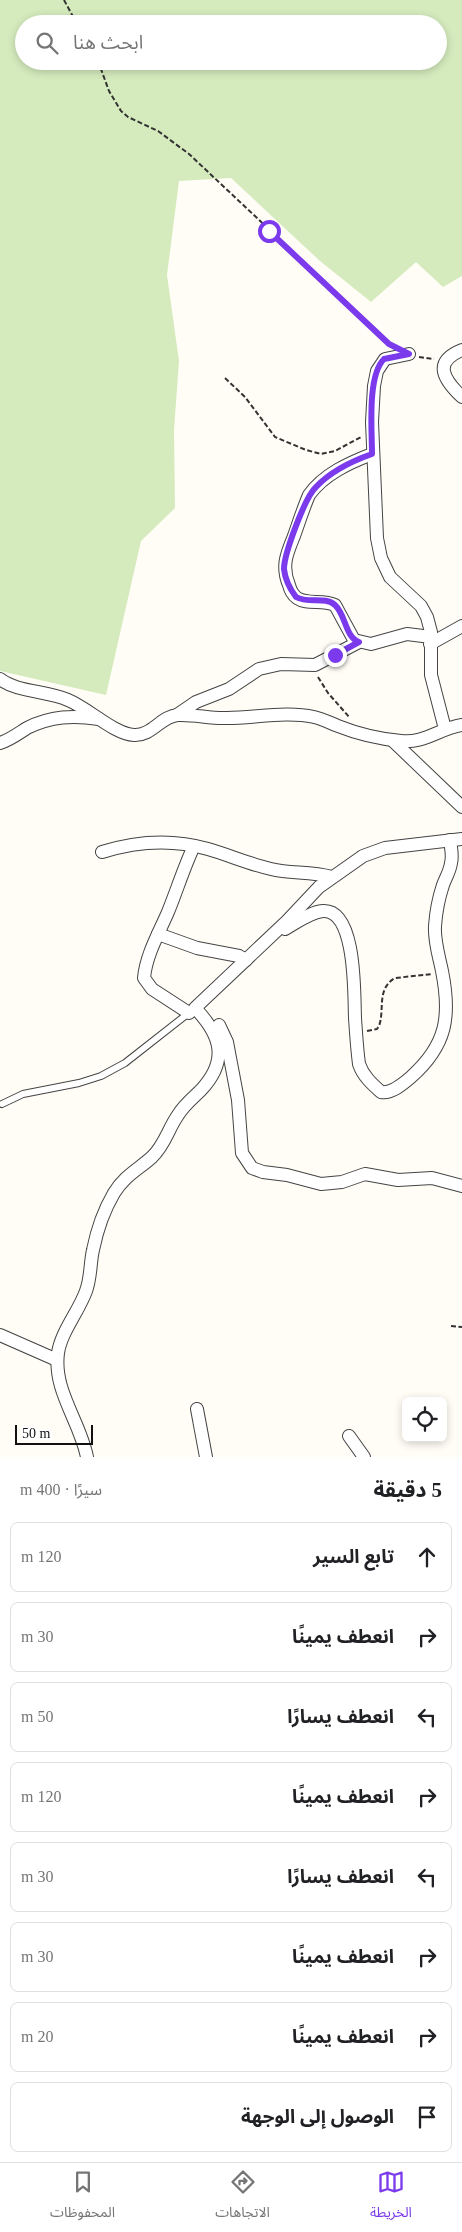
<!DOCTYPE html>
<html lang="ar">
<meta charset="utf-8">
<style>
:root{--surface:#fff;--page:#f6f6f6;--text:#202124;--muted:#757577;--line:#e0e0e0;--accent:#7c3aed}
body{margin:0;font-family:"Times New Roman","Noto Sans Arabic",serif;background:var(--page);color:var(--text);direction:rtl}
.controls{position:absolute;right:15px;bottom:15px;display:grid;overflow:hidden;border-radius:8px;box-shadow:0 2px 8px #0003}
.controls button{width:45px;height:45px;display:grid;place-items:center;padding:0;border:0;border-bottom:1px solid var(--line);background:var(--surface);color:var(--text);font:25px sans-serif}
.scale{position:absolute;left:15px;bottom:12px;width:78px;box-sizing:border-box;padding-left:5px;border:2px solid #111;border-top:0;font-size:14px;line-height:18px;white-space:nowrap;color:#111;-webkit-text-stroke:4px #fff;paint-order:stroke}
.stop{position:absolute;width:15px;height:15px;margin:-11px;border:4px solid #7c3aed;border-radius:50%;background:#fff}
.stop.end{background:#7c3aed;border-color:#fff;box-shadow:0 1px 5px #0008}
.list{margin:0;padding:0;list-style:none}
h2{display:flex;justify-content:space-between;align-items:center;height:65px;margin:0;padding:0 20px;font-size:21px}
h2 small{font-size:16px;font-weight:400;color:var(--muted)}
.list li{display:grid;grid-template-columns:32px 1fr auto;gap:15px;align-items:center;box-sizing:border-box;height:70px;margin:0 10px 10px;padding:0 10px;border:1px solid var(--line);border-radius:8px}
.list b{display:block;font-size:19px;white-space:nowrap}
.list em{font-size:16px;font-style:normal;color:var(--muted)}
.icon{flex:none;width:28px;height:28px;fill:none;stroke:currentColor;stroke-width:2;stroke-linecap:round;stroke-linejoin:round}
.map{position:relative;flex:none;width:462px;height:1457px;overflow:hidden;direction:ltr}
.search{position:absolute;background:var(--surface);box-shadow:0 2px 8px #0003;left:15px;right:15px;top:15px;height:55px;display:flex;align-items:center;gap:12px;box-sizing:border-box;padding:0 18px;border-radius:28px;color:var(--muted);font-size:19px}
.sheet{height:705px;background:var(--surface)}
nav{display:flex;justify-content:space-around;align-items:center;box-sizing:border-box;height:70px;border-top:1px solid var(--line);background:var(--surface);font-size:14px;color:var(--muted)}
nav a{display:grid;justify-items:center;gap:2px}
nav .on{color:var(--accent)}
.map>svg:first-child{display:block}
.grass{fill:#d5ebbd;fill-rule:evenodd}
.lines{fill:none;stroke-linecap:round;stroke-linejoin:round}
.service-casing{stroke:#444;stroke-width:8}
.minor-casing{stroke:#444;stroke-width:14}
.path{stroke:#333;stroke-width:2;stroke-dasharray:5 2.5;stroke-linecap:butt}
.service{stroke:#fff;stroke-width:6}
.minor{stroke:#fff;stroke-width:12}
.route{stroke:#7c3aed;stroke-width:6}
</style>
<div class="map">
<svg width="462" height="1457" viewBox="0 0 462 1457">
<rect width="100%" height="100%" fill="#fffdf5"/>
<path class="grass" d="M0 0H462V276L443 287 416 262 371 302 320 261 231 178 179 181 167 275 179 361 174 430 175 508 141 541 106 695 0 671ZM24 24H438V61H24Z"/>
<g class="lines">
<g class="service-casing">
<path id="service" d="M2 1104 23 1094 79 1083 101 1076 125 1063 190 1012"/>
</g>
<g class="minor-casing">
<g id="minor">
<path d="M462 350C432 362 444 380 462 397"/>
<path d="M409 354 385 359 377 371 374 386 372 422 377 538 381 558 390 577 421 606 427 617 431 632V675L445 729"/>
<path d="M372 454C349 463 324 474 309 495 303 509 299 522 294 536 287 553 281 566 289 585 290 589 293 595 297 598 307 605 323 599 335 605L354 640 371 644 407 634 431 637"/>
<path d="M430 644 462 626"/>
<path d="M0 679C16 692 48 691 68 700 88 708 114 734 134 735 152 736 161 716 178 715 194 714 211 719 227 718 255 718 286 711 314 717 323 719 330 723 338 726 358 734 380 739 401 741 423 744 441 728 462 725"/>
<path d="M177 715 196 702 229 689 259 669 281 664 315 665 359 642"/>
<path d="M392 740 462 807"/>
<path d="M0 743C10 740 19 733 27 728 51 716 73 715 99 719"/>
<path d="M102 852C137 841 173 839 208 849 229 855 249 864 271 869 291 874 309 871 332 877"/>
<path d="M285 929C296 923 310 912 323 911 357 909 354 997 355 1018 356 1033 357 1049 359 1064 363 1076 372 1084 381 1092 392 1094 404 1083 411 1077 447 1045 451 1016 442 971 439 956 434 941 435 926 436 912 439 897 443 885 446 877 450 871 451 863 453 856 451 848 450 840"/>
<path d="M158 934 197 948 239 956 246 960"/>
<path d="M189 1013 152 989 144 978C146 955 159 933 168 912 177 890 184 867 194 846"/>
<path d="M219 1025 227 1042 238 1100 242 1153 252 1168 263 1172 287 1175 321 1184 342 1182 365 1174 398 1180 432 1178 462 1186"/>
<path d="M0 1335 57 1360"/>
<path d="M197 1409 206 1457"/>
<path d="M349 1436 364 1457"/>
<path d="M87 1457C80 1421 53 1391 58 1353 61 1332 79 1311 86 1291 91 1278 90 1263 93 1250 97 1230 104 1210 114 1193 124 1176 139 1169 152 1157 165 1145 168 1129 178 1115 184 1105 193 1098 201 1090 229 1060 221 1035 195 1008L287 921 319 887 363 856 385 848 462 839"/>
</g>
</g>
<g class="path">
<path d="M64 0 77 24"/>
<path d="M98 61 109 91 121 111 128 117 158 131 189 154 392 345"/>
<path d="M419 357 434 359"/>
<path d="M225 378 245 397 275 437 306 450 321 454 335 451 361 437"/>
<path d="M318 677 328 693 350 718"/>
<path d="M367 1031 377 1029 379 1026C385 1010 376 989 395 978L433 974"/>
<path d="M451 1326 462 1327"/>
</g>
<use href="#service" class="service"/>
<use href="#minor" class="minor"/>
</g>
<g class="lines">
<path class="route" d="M269 231 389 344 409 354 384 359C367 376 372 430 372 454 352 461 331 471 316 487 305 497 284 554 284 569 285 579 290 589 296 597 308 604 325 596 335 605 346 615 345 637 359 642L335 655"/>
</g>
</svg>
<div class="controls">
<button><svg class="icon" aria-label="locate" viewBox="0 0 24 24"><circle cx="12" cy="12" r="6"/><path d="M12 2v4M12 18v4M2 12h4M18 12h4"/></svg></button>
</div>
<div class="scale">50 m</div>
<div class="stop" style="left:269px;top:231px"></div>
<div class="stop end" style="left:335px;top:655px"></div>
<div class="search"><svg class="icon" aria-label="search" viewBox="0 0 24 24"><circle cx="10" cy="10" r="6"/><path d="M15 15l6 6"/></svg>ابحث هنا</div>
</div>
<section class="sheet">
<h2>5 دقيقة<small>سيرًا · 400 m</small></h2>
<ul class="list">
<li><svg class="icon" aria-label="ahead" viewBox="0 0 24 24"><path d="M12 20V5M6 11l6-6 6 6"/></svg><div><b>تابع السير</b></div><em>120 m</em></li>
<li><svg class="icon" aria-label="right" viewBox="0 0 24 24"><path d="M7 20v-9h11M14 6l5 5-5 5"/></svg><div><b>انعطف يمينًا</b></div><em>30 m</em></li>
<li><svg class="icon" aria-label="left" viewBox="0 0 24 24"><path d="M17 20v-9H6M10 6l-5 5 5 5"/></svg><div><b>انعطف يسارًا</b></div><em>50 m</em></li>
<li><svg class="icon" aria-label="right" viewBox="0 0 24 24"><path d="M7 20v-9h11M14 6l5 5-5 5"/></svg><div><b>انعطف يمينًا</b></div><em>120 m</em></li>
<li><svg class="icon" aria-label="left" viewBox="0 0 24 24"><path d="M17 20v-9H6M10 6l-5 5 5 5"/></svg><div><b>انعطف يسارًا</b></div><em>30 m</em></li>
<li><svg class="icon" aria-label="right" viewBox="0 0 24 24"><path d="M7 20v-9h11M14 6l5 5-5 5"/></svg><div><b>انعطف يمينًا</b></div><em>30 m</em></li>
<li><svg class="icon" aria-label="right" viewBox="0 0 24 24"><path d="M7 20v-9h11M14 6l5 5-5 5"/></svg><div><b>انعطف يمينًا</b></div><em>20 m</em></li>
<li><svg class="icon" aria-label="arrive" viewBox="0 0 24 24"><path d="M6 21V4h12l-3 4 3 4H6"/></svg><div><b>الوصول إلى الوجهة</b></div></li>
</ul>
</section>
<nav>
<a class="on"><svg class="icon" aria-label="map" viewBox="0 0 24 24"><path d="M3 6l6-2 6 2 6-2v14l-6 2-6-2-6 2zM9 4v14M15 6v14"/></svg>الخريطة</a>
<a><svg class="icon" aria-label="directions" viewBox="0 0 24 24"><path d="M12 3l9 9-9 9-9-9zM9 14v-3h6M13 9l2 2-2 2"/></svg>الاتجاهات</a>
<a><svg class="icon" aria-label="saved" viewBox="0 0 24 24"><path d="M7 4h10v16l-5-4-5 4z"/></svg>المحفوظات</a>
</nav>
